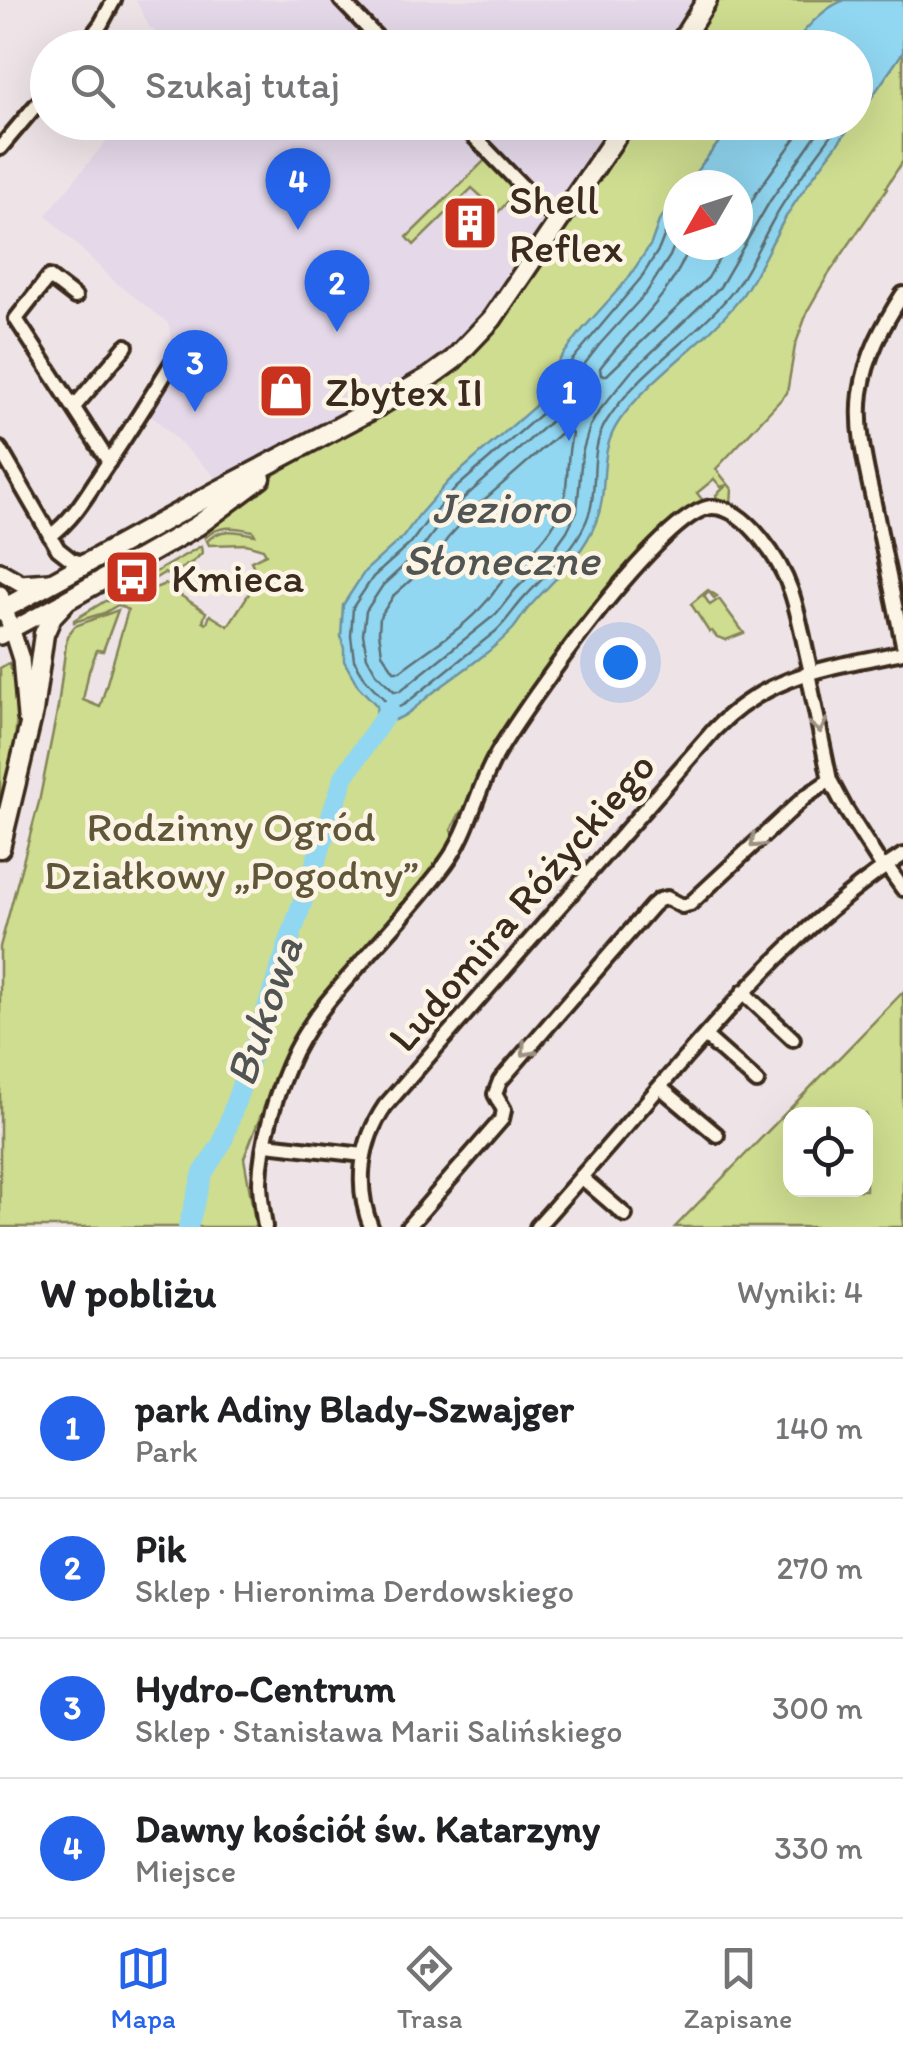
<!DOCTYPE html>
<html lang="pl">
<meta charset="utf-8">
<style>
:root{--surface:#fff;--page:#f2f2f2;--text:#202124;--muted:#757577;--line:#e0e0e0;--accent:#2563eb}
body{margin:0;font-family:Itim,sans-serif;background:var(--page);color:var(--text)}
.controls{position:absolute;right:30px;bottom:30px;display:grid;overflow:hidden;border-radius:20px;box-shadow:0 10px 40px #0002}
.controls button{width:90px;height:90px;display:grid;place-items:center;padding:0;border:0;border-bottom:2px solid var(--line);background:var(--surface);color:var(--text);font:50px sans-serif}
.compass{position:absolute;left:663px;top:170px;width:90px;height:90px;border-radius:50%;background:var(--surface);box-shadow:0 10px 40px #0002;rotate:231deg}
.you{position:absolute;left:620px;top:662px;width:35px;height:35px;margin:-25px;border:8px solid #fff;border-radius:50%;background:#1a73e8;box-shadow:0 0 0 15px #1a73e833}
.badge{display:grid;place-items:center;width:65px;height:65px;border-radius:50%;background:var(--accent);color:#fff;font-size:32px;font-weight:700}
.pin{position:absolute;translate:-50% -82px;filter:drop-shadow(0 2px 5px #0008)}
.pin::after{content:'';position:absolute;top:52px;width:35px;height:30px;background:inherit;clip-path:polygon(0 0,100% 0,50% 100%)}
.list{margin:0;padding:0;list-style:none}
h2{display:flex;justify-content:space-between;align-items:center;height:130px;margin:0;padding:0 40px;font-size:42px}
h2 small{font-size:32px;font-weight:400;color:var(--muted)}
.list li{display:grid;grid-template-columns:65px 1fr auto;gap:30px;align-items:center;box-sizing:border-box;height:140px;padding:0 40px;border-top:2px solid var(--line)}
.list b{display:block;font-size:38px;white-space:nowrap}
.list p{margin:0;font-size:32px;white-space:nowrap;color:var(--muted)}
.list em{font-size:32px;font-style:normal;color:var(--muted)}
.icon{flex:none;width:55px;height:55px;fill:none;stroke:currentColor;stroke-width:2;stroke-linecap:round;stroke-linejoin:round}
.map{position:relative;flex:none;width:903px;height:1227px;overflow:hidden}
.search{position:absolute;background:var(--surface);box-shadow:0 10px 40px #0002;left:30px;right:30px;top:30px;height:110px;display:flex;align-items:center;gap:25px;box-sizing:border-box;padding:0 35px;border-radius:55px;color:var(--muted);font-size:38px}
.sheet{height:690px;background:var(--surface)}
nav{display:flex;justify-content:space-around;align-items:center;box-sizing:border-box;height:140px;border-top:2px solid var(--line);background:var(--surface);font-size:28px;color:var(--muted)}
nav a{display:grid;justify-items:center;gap:5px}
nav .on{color:var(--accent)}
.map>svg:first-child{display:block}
.built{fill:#e4d8e9}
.green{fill:#cedd90;stroke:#848457;stroke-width:2.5;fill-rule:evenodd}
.water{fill:#91d7f2;stroke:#6f929d;stroke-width:2.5}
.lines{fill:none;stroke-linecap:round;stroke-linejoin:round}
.shore{stroke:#5d6f73;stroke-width:2.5}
.river{stroke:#91d7f2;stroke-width:20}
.minor-casing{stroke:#3b2a1e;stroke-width:20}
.tertiary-casing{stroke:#3b2a1e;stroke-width:22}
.secondary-casing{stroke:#3b2a1e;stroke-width:25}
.minor{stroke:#fcf5e5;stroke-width:12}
.tertiary{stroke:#fcf5e5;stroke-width:15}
.secondary{stroke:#fcf5e5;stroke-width:18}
.oneway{stroke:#9c9082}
.labels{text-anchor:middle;stroke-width:9;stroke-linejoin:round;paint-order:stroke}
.poi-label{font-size:42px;fill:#3b2a1e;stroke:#fcf5e5;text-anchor:start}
.park-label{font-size:42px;fill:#60573a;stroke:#fcf5e5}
.street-label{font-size:42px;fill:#3b2a1e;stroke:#fcf5e5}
.water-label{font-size:45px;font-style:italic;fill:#505553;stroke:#fcf5e5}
</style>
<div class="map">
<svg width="903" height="1227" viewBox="0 0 903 1227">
<rect width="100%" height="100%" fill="#eee4e7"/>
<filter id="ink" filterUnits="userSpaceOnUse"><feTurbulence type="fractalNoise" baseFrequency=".01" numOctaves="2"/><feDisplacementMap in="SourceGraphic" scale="20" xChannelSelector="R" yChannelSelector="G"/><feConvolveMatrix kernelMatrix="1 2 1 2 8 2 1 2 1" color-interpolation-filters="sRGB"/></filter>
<g filter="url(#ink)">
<g class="built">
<path d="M136 0H693L665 48 175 47 149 27Z"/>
<path d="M121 123H620L478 328 437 365 223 484 149 413 188 354 173 342 168 323 113 280 46 215Z"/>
</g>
<g class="green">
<path d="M718 0H903V161L886 187 887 189 828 275 808 310 795 346 787 393 716 469 732 489 731 504 717 501 716 495 727 485 721 487 714 479 697 493 704 502 693 505 672 519 601 598 563 645 486 763 465 811H461L451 830 456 835 429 872 319 998 297 1033 275 1079 244 1158 256 1227H0V947L39 802 58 707 67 636 75 626 118 610 103 651 97 650 89 671 83 700 100 707 128 610 118 605 104 613 74 622V620L105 601H117L122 598 117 594 201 546 202 553 194 561 170 575 164 573 151 581 155 588 165 584H170L180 595 206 612 203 621 207 623 210 615 228 626 261 575 255 570 251 561 266 554 263 549 246 544 209 545 207 541C221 527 236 531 255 535L253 531C235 527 219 524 205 538L204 528 275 474 426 391 467 360 499 325 636 123 856 122V48L686 47ZM678 185H738V245H678Z"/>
<path d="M487 158C511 183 526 186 496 214L489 212 493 207 472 188 414 245 407 237Z"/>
<path d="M708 590 717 596 714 598 709 592 704 596 710 605 719 599 744 633 726 640 717 637 712 631 709 632 691 604Z"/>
<path d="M9 663C27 709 9 778 0 824V668Z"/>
<path d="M903 992V1227H675ZM866 1114V1190H790V1114Z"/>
</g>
<g class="water">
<path d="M845 0H903V52L856 120V48L790 47C804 31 823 7 845 0Z"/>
<path d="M766 123H853C831 153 807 183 787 215 770 243 758 276 738 301 703 345 653 374 620 420 596 453 610 488 596 522 582 557 555 578 531 605 524 612 519 622 513 629 490 653 461 672 435 691 419 703 406 720 385 722L377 731 374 730 377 706 358 686 344 661V649L341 637 343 605 365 571 403 537 419 515 449 481 535 406 553 368 583 329 627 280 651 244 659 221 678 196V245H738V185H686L722 138 721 123H748L757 126Z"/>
</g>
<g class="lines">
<g class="shore">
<path d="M678 212 668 226 659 249 641 278 568 365 543 412 456 488 427 521 410 544 373 577 353 607 351 636 354 660 366 680 384 699 389 710H393L405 704 496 631C508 620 515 607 526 596 550 570 579 547 590 511 598 481 589 450 606 422 638 371 691 341 729 296 750 271 762 237 779 210 797 180 820 151 841 122"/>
<path d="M738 225 757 192 807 122"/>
<path d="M678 236 670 256 646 293 600 344 573 379 553 419 465 497 436 529 419 552 383 585 366 611 363 634 367 657 376 673 394 691H400L496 614 515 590 550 555 567 531 577 511 582 453 590 426 599 411 631 372 720 287 770 201 825 122"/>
<path d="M690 245C673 294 631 328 600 368L601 375H607L708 278 727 245"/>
<path d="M564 430H569L572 434C566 457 569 482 563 504 554 535 526 556 505 578 498 585 493 595 486 602 462 630 428 649 400 671H394L382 653 379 632 380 617 394 595 430 563 448 538 476 507Z"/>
</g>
<path class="river" d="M188 1227 203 1173 222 1143 344 777 389 710"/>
<g class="minor-casing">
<g id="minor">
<path d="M341 0 387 48"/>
<path d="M83 48 101 24 114 0"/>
<path d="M460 122 544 209 560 220"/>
<path d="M0 148 48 91"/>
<path d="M903 294C883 325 866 356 861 393 856 431 867 471 875 508 884 553 894 599 903 644"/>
<path d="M75 297 49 277 16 319 109 462"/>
<path d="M74 407 126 346"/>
<path d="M0 449 58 549 72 560 87 564"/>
<path d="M50 536C74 519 88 493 104 469 131 429 156 389 181 348"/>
<path d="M808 673 830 780 846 810 883 868"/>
<path d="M886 865 903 889"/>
<path d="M743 992 793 1039"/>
<path d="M705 1036 757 1082"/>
<path d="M660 1087 717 1135"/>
<path d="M266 1144 364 1155"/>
<path d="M581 1177 625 1215"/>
<path d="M265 1227C263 1212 260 1197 260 1182 261 1141 277 1088 295 1051 313 1016 337 990 363 961 391 929 421 897 446 863 470 831 477 788 497 754 523 709 665 506 713 507 747 508 781 562 791 591 800 617 804 645 811 672"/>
<path d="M371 1227C355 1186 360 1143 385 1106L714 730C769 673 829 668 903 652"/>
<path d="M408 1227 502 1119 504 1110 495 1094 500 1081 652 906 659 900 667 898 682 906 690 904 805 797 830 780"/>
<path d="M537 1227C587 1171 635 1115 684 1059 750 984 819 909 903 855"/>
</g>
</g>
<g class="tertiary-casing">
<g id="tertiary">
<path d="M0 571 21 583 50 581"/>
<path d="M0 594 21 659 26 717"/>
<path d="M0 636 63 602"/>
</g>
</g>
<g class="secondary-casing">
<g id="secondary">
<path d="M677 48 707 0"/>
<path d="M0 611 216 492 375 408 431 376 453 360 492 319 626 122"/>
<path d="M0 848 33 712 44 634 52 616 67 600 197 526 261 478"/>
</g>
</g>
<use href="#minor" class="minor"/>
<use href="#tertiary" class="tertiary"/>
<use href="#secondary" class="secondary"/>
</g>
<defs><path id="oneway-chevron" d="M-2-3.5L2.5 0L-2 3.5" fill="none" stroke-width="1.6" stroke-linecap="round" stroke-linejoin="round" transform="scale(2.5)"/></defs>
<g class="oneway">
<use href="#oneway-chevron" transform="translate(819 726) rotate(78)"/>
<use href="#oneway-chevron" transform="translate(756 842) rotate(137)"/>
<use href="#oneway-chevron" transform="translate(527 1050) rotate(131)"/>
</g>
</g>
<defs>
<g id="building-square" transform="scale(2.875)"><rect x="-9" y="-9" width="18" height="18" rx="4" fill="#c8321e" stroke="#fcf5e5"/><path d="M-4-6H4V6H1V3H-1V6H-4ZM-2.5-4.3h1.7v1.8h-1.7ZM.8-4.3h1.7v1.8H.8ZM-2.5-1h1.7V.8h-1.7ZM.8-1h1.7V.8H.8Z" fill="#fff"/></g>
<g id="shop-square" transform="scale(2.875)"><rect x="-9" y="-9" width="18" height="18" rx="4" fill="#c8321e" stroke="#fcf5e5"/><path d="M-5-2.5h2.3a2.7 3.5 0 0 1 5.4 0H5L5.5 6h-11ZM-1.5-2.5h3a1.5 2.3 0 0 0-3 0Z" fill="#fff"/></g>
<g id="bus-square" transform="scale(2.875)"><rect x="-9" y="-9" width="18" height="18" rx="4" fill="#c8321e" stroke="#fcf5e5"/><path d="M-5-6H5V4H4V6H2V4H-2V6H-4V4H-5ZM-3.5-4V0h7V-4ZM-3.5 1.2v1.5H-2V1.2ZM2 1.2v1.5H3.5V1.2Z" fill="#fff"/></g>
</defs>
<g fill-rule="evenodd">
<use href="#building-square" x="470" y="223"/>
<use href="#shop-square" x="286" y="391"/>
<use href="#bus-square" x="132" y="577"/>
</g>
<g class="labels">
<g class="poi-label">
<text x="509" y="214">Shell<tspan x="509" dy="48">Reflex</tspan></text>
<text x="325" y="406">Zbytex II</text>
<text x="171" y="592">Kmieca</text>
</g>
<g class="park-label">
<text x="231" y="841">Rodzinny Ogród<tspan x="231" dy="48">Działkowy „Pogodny”</tspan></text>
</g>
<g class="street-label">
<text transform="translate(521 901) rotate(-49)" y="15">Ludomira Różyckiego</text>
</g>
<g class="water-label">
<text x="501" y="523">Jezioro<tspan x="501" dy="52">Słoneczne</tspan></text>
<text transform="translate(263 1011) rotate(-71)" y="16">Bukowa</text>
</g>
</g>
</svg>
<div class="controls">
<button><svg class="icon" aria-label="locate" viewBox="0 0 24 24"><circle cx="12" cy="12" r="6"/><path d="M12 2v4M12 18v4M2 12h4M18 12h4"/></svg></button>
</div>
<svg class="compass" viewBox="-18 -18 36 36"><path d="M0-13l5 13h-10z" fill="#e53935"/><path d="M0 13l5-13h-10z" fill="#757577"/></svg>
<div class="you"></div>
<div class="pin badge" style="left:569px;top:441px">1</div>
<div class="pin badge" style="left:337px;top:332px">2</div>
<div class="pin badge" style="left:195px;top:412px">3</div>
<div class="pin badge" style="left:298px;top:230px">4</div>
<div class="search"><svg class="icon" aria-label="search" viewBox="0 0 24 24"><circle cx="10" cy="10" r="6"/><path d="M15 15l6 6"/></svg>Szukaj tutaj</div>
</div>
<section class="sheet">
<h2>W pobliżu<small>Wyniki: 4</small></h2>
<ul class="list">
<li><span class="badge">1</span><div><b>park Adiny Blady-Szwajger</b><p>Park</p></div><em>140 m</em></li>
<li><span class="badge">2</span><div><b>Pik</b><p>Sklep · Hieronima Derdowskiego</p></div><em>270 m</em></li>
<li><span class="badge">3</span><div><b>Hydro-Centrum</b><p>Sklep · Stanisława Marii Salińskiego</p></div><em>300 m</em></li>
<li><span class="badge">4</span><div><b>Dawny kościół św. Katarzyny</b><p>Miejsce</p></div><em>330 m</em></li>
</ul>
</section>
<nav>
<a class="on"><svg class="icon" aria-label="map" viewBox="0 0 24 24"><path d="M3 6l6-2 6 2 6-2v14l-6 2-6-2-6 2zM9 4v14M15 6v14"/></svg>Mapa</a>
<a><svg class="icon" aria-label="directions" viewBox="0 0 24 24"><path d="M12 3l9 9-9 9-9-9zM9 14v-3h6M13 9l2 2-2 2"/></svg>Trasa</a>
<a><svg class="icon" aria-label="saved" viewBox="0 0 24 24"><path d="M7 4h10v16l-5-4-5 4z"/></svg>Zapisane</a>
</nav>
